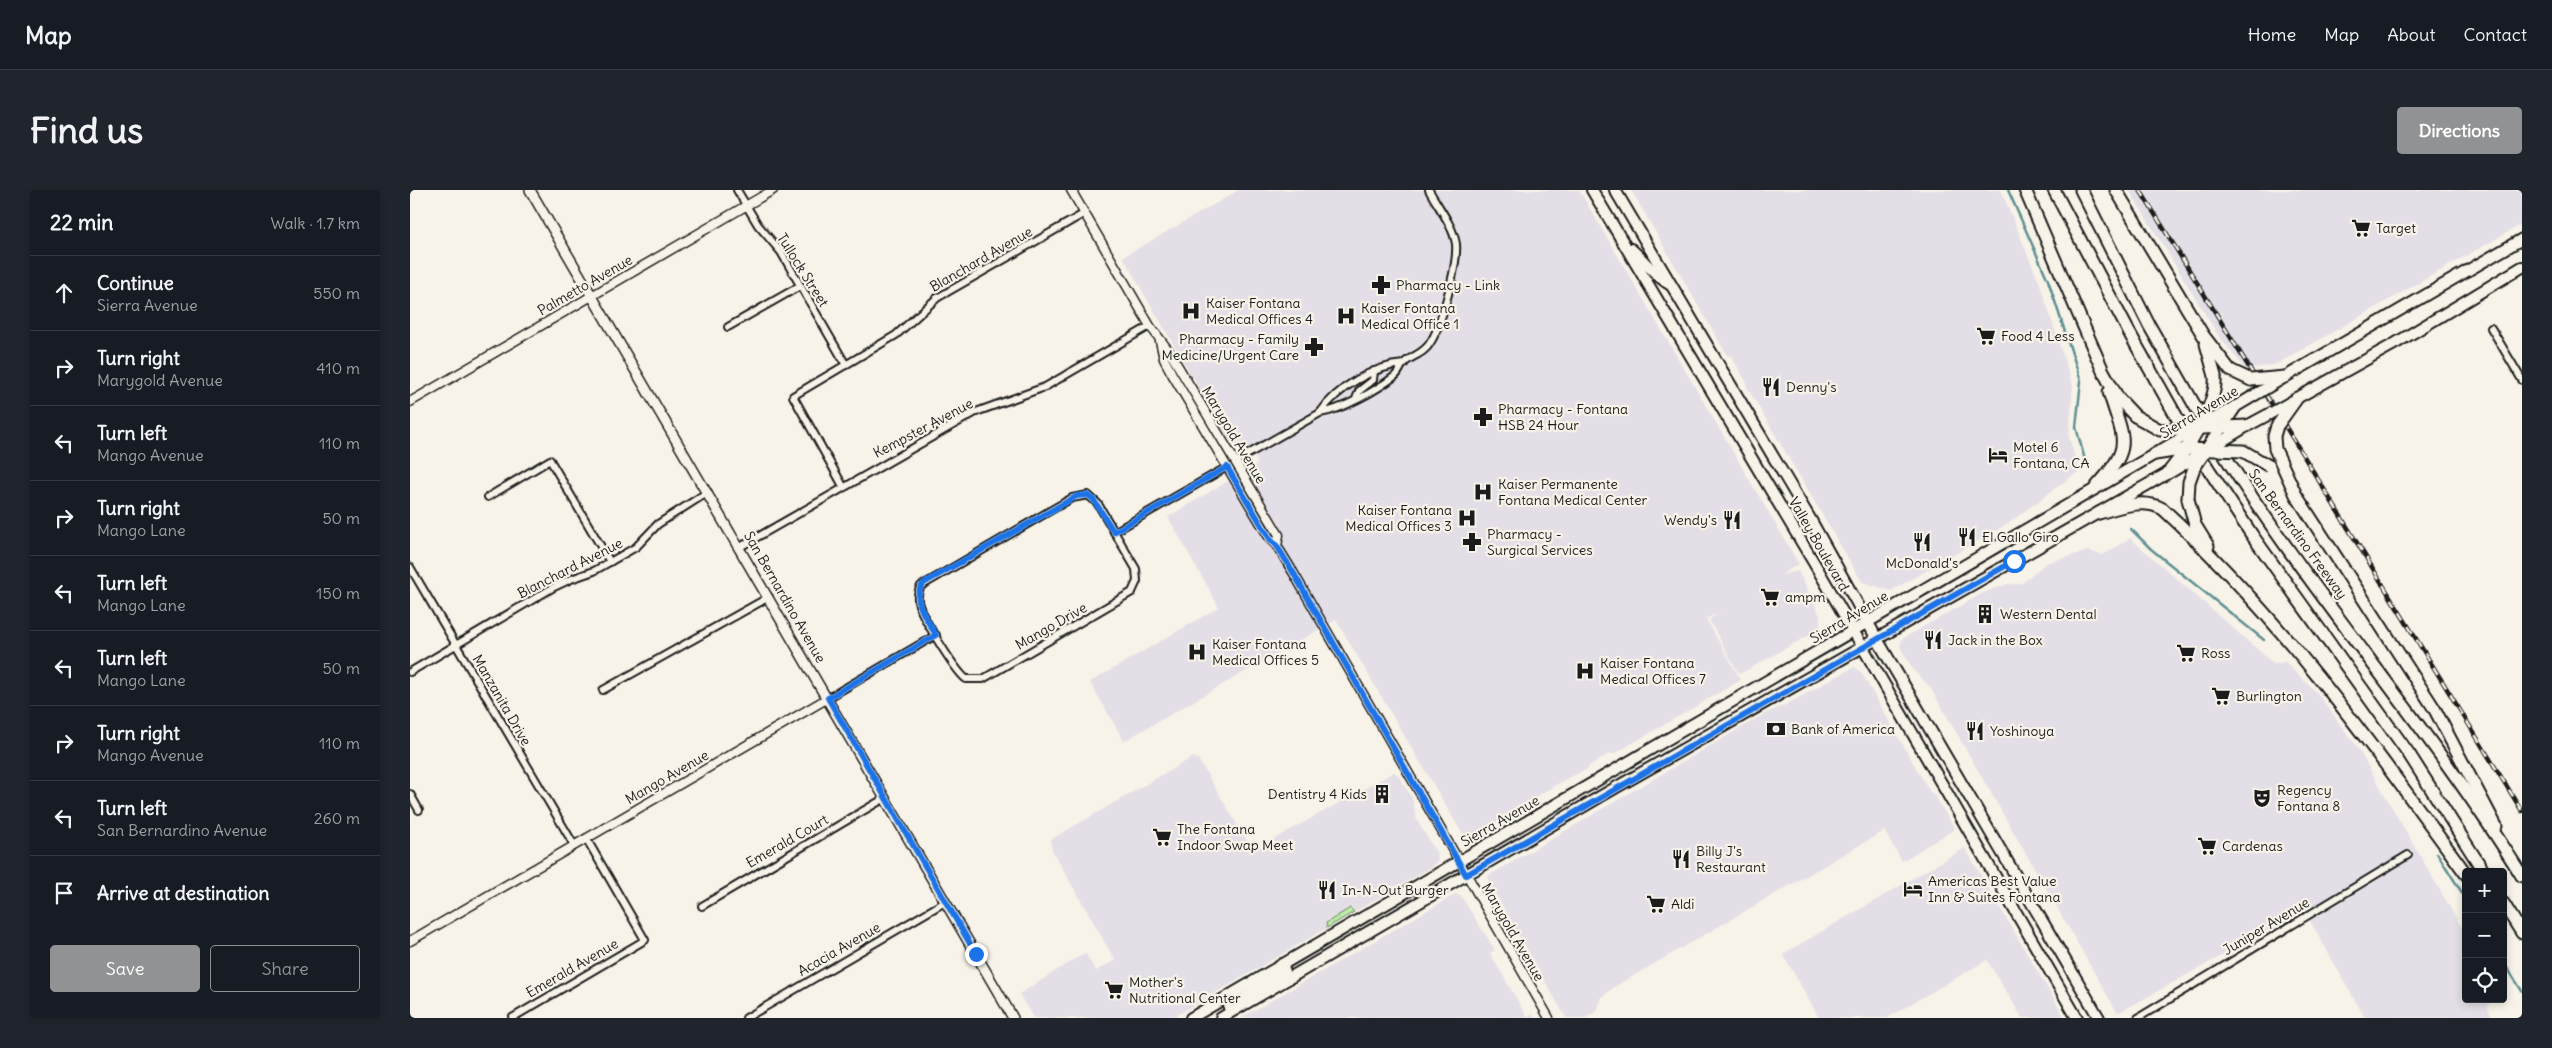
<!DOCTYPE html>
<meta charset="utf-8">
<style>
:root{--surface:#171b24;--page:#20242c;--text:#f1f3f6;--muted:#9ea1a6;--line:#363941;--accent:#919294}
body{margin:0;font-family:Delius,sans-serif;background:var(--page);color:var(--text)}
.controls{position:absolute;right:15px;bottom:15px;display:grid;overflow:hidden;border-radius:5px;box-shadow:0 2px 8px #0003}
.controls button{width:45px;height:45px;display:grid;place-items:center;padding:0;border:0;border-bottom:1px solid var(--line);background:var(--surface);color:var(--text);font:25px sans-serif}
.stop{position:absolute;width:15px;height:15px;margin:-11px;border:4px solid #1a73e8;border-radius:50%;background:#fff}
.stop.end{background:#1a73e8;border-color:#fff;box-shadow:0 1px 5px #0008}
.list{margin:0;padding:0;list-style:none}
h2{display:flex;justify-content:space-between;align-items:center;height:65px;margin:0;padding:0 20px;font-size:21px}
h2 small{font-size:16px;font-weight:400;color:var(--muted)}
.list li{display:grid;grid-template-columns:32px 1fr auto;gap:15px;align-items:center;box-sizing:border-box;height:75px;padding:0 20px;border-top:1px solid var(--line)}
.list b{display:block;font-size:19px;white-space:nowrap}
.list p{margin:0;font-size:16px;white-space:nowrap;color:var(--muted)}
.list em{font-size:16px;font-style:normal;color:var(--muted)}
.actions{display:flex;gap:10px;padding:15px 20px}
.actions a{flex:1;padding:11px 0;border:1px solid var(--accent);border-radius:5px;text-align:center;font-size:18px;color:var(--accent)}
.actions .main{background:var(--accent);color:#fff}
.icon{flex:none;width:28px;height:28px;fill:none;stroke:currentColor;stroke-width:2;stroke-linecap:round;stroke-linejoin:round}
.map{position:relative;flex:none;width:2112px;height:828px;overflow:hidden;border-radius:5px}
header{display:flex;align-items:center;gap:30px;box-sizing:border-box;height:70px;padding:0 25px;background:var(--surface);border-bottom:1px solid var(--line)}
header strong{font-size:24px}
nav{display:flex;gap:28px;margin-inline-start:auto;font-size:18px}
.intro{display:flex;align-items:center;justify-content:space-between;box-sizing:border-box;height:120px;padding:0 30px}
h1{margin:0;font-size:35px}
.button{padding:12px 22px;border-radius:5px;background:var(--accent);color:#fff;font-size:18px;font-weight:700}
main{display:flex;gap:30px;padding:0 30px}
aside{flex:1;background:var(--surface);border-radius:5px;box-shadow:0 2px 8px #0003}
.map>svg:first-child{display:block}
.built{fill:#e4dfe6}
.grass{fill:url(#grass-dots);stroke:#6c8463}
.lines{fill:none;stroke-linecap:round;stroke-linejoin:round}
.stream{stroke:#609093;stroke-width:2.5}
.minor-casing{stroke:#1c1c1c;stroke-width:10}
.tertiary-casing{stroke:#1c1c1c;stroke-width:11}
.secondary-casing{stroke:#1c1c1c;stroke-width:12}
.primary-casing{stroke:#1c1c1c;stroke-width:14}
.motorway-casing{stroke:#1c1c1c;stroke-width:15}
.minor{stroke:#f7f3e8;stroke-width:6}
.tertiary{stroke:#f7f3e8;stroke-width:8}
.secondary{stroke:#f7f3e8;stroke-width:9}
.primary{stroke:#f7f3e8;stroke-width:10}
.motorway{stroke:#f7f3e8;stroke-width:11}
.rail-casing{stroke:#1c1c1c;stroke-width:4.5}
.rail{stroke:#f7f3e8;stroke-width:2.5;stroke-dasharray:8;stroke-linecap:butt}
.primary-bridge-casing{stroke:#1c1c1c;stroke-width:14;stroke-linecap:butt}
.motorway-bridge-casing{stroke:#1c1c1c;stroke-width:15;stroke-linecap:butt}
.primary-bridge{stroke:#f7f3e8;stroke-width:10}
.motorway-bridge{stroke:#f7f3e8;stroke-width:11}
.route{stroke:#1a73e8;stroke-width:6}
.labels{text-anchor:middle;stroke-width:4.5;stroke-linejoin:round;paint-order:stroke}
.poi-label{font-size:14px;fill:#1c1c1c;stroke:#f7f3e8;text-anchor:start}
.street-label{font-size:14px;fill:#1c1c1c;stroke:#f7f3e8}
</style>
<header>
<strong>Map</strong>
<nav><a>Home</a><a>Map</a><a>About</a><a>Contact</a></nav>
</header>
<div class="intro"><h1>Find us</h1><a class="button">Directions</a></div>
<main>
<aside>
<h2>22 min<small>Walk · 1.7 km</small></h2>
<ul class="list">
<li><svg class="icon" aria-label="ahead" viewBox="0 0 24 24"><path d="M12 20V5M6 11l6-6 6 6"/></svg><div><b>Continue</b><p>Sierra Avenue</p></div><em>550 m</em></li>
<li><svg class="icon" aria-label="right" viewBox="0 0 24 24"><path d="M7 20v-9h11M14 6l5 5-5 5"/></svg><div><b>Turn right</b><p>Marygold Avenue</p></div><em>410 m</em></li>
<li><svg class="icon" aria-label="left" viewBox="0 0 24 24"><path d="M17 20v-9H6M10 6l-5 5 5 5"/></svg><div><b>Turn left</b><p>Mango Avenue</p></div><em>110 m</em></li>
<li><svg class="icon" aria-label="right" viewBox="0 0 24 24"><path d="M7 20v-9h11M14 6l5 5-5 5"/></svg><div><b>Turn right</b><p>Mango Lane</p></div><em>50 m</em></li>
<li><svg class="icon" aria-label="left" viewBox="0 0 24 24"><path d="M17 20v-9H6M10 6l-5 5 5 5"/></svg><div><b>Turn left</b><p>Mango Lane</p></div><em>150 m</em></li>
<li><svg class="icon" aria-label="left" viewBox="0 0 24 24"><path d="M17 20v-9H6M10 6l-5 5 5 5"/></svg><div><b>Turn left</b><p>Mango Lane</p></div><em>50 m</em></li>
<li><svg class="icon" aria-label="right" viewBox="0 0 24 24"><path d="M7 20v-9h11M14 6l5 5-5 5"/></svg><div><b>Turn right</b><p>Mango Avenue</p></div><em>110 m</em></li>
<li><svg class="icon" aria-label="left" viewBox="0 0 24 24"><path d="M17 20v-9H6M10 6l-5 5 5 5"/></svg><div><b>Turn left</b><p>San Bernardino Avenue</p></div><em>260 m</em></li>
<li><svg class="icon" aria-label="arrive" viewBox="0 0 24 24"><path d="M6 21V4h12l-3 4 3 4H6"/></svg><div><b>Arrive at destination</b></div></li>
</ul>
<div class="actions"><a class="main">Save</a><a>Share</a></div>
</aside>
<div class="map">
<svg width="2112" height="828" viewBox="0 0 2112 828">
<defs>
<pattern id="grass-dots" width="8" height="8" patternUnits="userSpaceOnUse" patternTransform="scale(1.25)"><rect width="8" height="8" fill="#bcebaa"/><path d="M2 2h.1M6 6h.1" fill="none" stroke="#a1c992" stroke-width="1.8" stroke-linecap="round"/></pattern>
</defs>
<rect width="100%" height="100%" fill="#f7f3e8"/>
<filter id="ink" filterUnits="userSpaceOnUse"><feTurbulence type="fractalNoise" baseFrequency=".02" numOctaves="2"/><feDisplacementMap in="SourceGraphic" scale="10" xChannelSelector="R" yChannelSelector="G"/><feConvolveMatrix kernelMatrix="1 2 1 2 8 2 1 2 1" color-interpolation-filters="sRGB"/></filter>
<g filter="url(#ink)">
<g class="built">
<path d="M829 0H1169L1389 374 1371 385 1388 381 1410 425V439L1332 483 1328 482 1299 430 1309 422 1296 429 1331 490 1204 564H1199L1179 576 1178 579 1156 589 1127 606 1122 611 1061 647 1052 643 926 430 714 551 680 492 809 417 758 327 848 273 835 252 828 255 819 250 713 67Z"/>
<path d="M1221 0H1591L1630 94 1658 181 1663 196 1659 247 1669 281 1599 333 1481 401 1452 392 1337 197V193L1321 166 1317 165Z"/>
<path d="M1719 0H2112V34L1867 174 1836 180 1808 145Z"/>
<path d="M1720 348 1864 474 1875 472 1908 504 1947 557 2056 745V809H2086L2077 815 2082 828H1955L1894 720 1712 821 1707 822 1520 497 1504 481 1490 457 1492 449 1573 403 1597 394H1611L1636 373 1678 361 1693 365Z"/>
<path d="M1444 477 1451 482 1520 602 1525 606 1545 639 1492 671 1474 641 1204 797 1192 807 1187 821 1175 828H1156L1078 691V686L1356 523 1373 516Z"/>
<path d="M783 567 788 569 843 661 984 582 988 585 1002 608 1007 630 1027 664 1028 670 1022 677 762 828H623L609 804 675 763 686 781 705 770 642 660 640 650Z"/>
<path d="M1555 658 1655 828H1612L1577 770 1477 828H1409L1373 764Z"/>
<path d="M1046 704 1051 706 1085 760 1080 763 1117 827 1122 824 1125 828H831Z"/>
</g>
<path class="grass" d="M940 718 944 722 917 738 916 733Z"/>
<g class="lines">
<g class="stream">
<path d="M1598 0 1638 90 1671 191 1666 237 1675 270"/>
<path d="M1721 339 1741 359 1854 450"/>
<path d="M2027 663 2056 709"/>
<path d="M2093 771 2112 801"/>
</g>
<g class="minor-casing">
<g id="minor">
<path d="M327 0 348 35 371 62 436 175"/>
<path d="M318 137 390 96"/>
<path d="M2081 138 2112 190"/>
<path d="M946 209 949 201 963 190 964 181"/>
<path d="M910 223C927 198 963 176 994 174"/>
<path d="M826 271 910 223C932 220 967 200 985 186 989 183 990 178 993 174 1001 166 1014 164 1020 153 1031 137 1048 74 1046 54 1043 35 1028 17 1019 0"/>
<path d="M433 296 383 206 486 145 527 108 675 23"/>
<path d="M678 305 688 314 726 379 727 391 722 402 573 489H556C544 479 514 430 509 415 507 408 508 401 511 396L662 308Z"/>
<path d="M78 307 140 270 200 372"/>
<path d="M704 342 817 277"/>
<path d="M330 357 566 222 635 197 740 136"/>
<path d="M0 377 164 655"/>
<path d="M0 482 144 397 161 389 184 381 226 357 248 334 298 302"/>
<path d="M193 500 359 407"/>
<path d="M418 508 526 445"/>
<path d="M0 604 9 620"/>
<path d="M292 716 475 608"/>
<path d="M102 828 235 750 176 648"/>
<path d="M336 828 535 712"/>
<path d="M1728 828 1998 665"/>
</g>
</g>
<g class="tertiary-casing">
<g id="tertiary">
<path d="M661 0 740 136 759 161 869 345 867 356"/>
<path d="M750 151 754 169 762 184 860 349 867 356 883 382 1139 828"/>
<path d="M0 212 363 0"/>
<path d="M0 751 418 508"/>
</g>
</g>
<g class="secondary-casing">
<path id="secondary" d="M120 0 603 828"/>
</g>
<g class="primary-casing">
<g id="primary">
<path d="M1182 0 1407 378 1667 828"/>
<path d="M1205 0 1399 327 1467 449 1689 828"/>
<path d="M1221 59C1235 71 1246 87 1261 95"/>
<path d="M1875 187 2112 49"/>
<path d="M1887 208 1986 153 2112 77"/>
<path d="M1825 217 1850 202"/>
<path d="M1837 236 1863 222"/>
<path d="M819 818 875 782 872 774"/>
<path d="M781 828 1745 264"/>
<path d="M811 828 1205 598 1758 283"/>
</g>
</g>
<g class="motorway-casing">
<g id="motorway">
<path d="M1615 0 1693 181 1708 208 1725 226"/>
<path d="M1644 0 1720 144 1778 247"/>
<path d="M1671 0 1739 135 1797 237"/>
<path d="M1706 0 1793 145 1820 180 1841 190"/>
<path d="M1796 154 1805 186"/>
<path d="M1867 236 1864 246 1865 259 1886 305 2024 518 2086 636"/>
<path d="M1808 255C1901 404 2019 536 2112 686"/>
<path d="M1786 260 1842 345 1999 564 2074 682"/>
<path d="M1686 297C1724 256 1714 251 1699 202"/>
<path d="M1778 309 1785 335 1798 356"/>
<path d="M1689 323C1710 317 1733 308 1753 319 1870 426 1963 556 2056 684"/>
<path d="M2093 713 2112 743"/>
</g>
</g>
<use href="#minor" class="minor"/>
<use href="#tertiary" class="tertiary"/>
<use href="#secondary" class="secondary"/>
<use href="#primary" class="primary"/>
<use href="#motorway" class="motorway"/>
<g class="rail-casing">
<path id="rail" d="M1730 0 2112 621"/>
</g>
<use href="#rail" class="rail"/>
<g class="primary-bridge-casing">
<g id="primary-bridge">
<path d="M1850 202 1875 187"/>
<path d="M1863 222 1886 209"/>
<path d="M1746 263 1824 217"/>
<path d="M1761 282 1837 236"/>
</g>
</g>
<g class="motorway-bridge-casing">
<g id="motorway-bridge">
<path d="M1841 190 1875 187"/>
<path d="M1725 226 1750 240 1837 236"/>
<path d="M1867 236 1887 208"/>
<path d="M1745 264 1777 259 1833 261 1859 276"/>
<path d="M1758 283C1776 261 1808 214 1805 186"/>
<path d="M1778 309 1779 292 1784 278 1825 217"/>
</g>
</g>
<use href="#primary-bridge" class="primary-bridge"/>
<use href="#motorway-bridge" class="motorway-bridge"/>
</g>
</g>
<g class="lines" filter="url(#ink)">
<path class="route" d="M566 764 418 508 526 445C518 430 499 409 514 393L667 306 678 305 683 309 704 342 817 277 860 349 867 356 883 382 1056 685 1604 371"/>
</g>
<defs>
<g id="supermarket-bare" transform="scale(1.5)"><path d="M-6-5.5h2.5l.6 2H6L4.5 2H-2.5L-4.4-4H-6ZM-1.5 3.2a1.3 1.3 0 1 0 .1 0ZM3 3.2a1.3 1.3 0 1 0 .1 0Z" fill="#1c1c1c" stroke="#f7f3e8" stroke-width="2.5" paint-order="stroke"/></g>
<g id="pharmacy-bare" transform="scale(1.5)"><path d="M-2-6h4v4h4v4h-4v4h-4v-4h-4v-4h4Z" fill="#1c1c1c" stroke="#f7f3e8" stroke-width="2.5" paint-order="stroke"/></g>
<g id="hospital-bare" transform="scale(1.5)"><path d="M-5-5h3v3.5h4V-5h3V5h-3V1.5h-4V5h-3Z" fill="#1c1c1c" stroke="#f7f3e8" stroke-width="2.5" paint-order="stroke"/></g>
<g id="restaurant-bare" transform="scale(1.5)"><path d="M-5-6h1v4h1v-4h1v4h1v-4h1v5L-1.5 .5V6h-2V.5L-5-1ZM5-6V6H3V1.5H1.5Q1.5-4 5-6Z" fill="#1c1c1c" stroke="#f7f3e8" stroke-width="2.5" paint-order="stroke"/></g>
<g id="hotel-bare" transform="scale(1.5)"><path d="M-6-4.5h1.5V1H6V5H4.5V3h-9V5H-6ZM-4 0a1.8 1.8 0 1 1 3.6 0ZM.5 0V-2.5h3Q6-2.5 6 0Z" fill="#1c1c1c" stroke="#f7f3e8" stroke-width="2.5" paint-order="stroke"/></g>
<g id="building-bare" transform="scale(1.5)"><path d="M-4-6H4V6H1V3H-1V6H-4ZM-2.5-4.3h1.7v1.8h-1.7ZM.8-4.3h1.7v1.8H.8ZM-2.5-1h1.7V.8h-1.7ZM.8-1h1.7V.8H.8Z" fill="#1c1c1c" stroke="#f7f3e8" stroke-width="2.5" paint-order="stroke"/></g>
<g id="bank-bare" transform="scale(1.5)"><path d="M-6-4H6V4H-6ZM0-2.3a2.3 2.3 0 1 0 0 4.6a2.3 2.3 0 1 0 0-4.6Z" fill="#1c1c1c" stroke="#f7f3e8" stroke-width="2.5" paint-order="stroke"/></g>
<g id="theatre-bare" transform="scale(1.5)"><path d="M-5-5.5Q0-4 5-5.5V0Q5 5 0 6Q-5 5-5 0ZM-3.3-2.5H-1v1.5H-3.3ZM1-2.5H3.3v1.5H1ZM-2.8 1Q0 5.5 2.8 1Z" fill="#1c1c1c" stroke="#f7f3e8" stroke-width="2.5" paint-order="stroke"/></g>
</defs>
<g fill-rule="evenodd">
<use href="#supermarket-bare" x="1951" y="38"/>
<use href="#pharmacy-bare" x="971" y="95"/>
<use href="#hospital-bare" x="781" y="121"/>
<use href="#hospital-bare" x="936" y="126"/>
<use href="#supermarket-bare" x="1576" y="146"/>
<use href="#pharmacy-bare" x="904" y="157"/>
<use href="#restaurant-bare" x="1361" y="197"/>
<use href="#pharmacy-bare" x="1073" y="227"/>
<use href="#hotel-bare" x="1588" y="265"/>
<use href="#hospital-bare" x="1073" y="302"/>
<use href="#hospital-bare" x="1057" y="328"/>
<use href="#restaurant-bare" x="1322" y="330"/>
<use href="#restaurant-bare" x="1557" y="347"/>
<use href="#pharmacy-bare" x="1062" y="352"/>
<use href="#restaurant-bare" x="1512" y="352"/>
<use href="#supermarket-bare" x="1360" y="407"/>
<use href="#building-bare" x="1575" y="424"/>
<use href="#restaurant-bare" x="1523" y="450"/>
<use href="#hospital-bare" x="787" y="462"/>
<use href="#supermarket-bare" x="1776" y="463"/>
<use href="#hospital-bare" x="1175" y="481"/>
<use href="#supermarket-bare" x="1811" y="506"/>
<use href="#bank-bare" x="1366" y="539"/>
<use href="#restaurant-bare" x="1565" y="541"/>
<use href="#building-bare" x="972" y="604"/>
<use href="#theatre-bare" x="1852" y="608"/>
<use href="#supermarket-bare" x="752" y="647"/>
<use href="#supermarket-bare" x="1797" y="656"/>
<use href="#restaurant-bare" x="1271" y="669"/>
<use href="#hotel-bare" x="1503" y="699"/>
<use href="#restaurant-bare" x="917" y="700"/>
<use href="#supermarket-bare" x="1246" y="714"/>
<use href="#supermarket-bare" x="704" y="800"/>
</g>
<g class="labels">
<g class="poi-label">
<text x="1966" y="43">Target</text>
<text x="986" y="100">Pharmacy - Link</text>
<text x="796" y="118">Kaiser Fontana<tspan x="796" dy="16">Medical Offices 4</tspan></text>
<text x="951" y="123">Kaiser Fontana<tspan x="951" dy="16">Medical Office 1</tspan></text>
<text x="1591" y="151">Food 4 Less</text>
<text x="889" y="154" text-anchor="end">Pharmacy - Family<tspan x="889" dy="16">Medicine/Urgent Care</tspan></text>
<text x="1376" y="202">Denny's</text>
<text x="1088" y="224">Pharmacy - Fontana<tspan x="1088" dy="16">HSB 24 Hour</tspan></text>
<text x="1603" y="262">Motel 6<tspan x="1603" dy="16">Fontana, CA</tspan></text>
<text x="1088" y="299">Kaiser Permanente<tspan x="1088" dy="16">Fontana Medical Center</tspan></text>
<text x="1042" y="325" text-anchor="end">Kaiser Fontana<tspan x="1042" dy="16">Medical Offices 3</tspan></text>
<text x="1307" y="335" text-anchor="end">Wendy's</text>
<text x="1077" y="349">Pharmacy -<tspan x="1077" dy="16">Surgical Services</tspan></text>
<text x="1572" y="352">El Gallo Giro</text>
<text x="1512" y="378" text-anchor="middle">McDonald's</text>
<text x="1375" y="412">ampm</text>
<text x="1590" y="429">Western Dental</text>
<text x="1538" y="455">Jack in the Box</text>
<text x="802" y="459">Kaiser Fontana<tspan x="802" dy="16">Medical Offices 5</tspan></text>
<text x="1791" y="468">Ross</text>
<text x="1190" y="478">Kaiser Fontana<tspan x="1190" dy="16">Medical Offices 7</tspan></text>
<text x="1826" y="511">Burlington</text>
<text x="1381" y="544">Bank of America</text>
<text x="1580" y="546">Yoshinoya</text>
<text x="1867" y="605">Regency<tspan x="1867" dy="16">Fontana 8</tspan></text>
<text x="957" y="609" text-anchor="end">Dentistry 4 Kids</text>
<text x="767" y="644">The Fontana<tspan x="767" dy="16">Indoor Swap Meet</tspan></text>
<text x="1812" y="661">Cardenas</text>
<text x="1286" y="666">Billy J's<tspan x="1286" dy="16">Restaurant</tspan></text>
<text x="1518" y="696">Americas Best Value<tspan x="1518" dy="16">Inn &amp; Suites Fontana</tspan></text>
<text x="932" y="705">In-N-Out Burger</text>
<text x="1261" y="719">Aldi</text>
<text x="719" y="797">Mother's<tspan x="719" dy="16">Nutritional Center</tspan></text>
</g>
<g class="street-label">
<text transform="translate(571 69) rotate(-30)" y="5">Blanchard Avenue</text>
<text transform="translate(393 80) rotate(58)" y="5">Tullock Street</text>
<text transform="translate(175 95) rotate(-30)" y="5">Palmetto Avenue</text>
<text transform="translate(1789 222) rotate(-31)" y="5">Sierra Avenue</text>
<text transform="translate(513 238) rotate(-28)" y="5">Kempster Avenue</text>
<text transform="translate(824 245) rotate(59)" y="5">Marygold Avenue</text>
<text transform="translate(1888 344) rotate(54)" y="5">San Bernardino Freeway</text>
<text transform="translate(1409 354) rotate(60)" y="5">Valley Boulevard</text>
<text transform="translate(160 378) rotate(-27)" y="5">Blanchard Avenue</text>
<text transform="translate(375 407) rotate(60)" y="5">San Bernardino Avenue</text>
<text transform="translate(1439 427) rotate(-31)" y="5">Sierra Avenue</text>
<text transform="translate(641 436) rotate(-30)" y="5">Mango Drive</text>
<text transform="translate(92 510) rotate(60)" y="5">Manzanita Drive</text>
<text transform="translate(257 587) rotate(-30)" y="5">Mango Avenue</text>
<text transform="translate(1090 631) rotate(-30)" y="5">Sierra Avenue</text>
<text transform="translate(377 651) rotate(-30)" y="5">Emerald Court</text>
<text transform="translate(1856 736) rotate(-31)" y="5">Juniper Avenue</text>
<text transform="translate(1103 742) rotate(60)" y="5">Marygold Avenue</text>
<text transform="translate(429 759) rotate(-30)" y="5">Acacia Avenue</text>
<text transform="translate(162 778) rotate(-30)" y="5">Emerald Avenue</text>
</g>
</g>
</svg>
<div class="controls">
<button>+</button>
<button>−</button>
<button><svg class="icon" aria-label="locate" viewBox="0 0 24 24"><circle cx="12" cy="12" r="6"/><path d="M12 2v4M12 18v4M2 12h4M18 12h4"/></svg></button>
</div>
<div class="stop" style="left:1604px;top:371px"></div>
<div class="stop end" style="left:566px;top:764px"></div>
</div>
</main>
